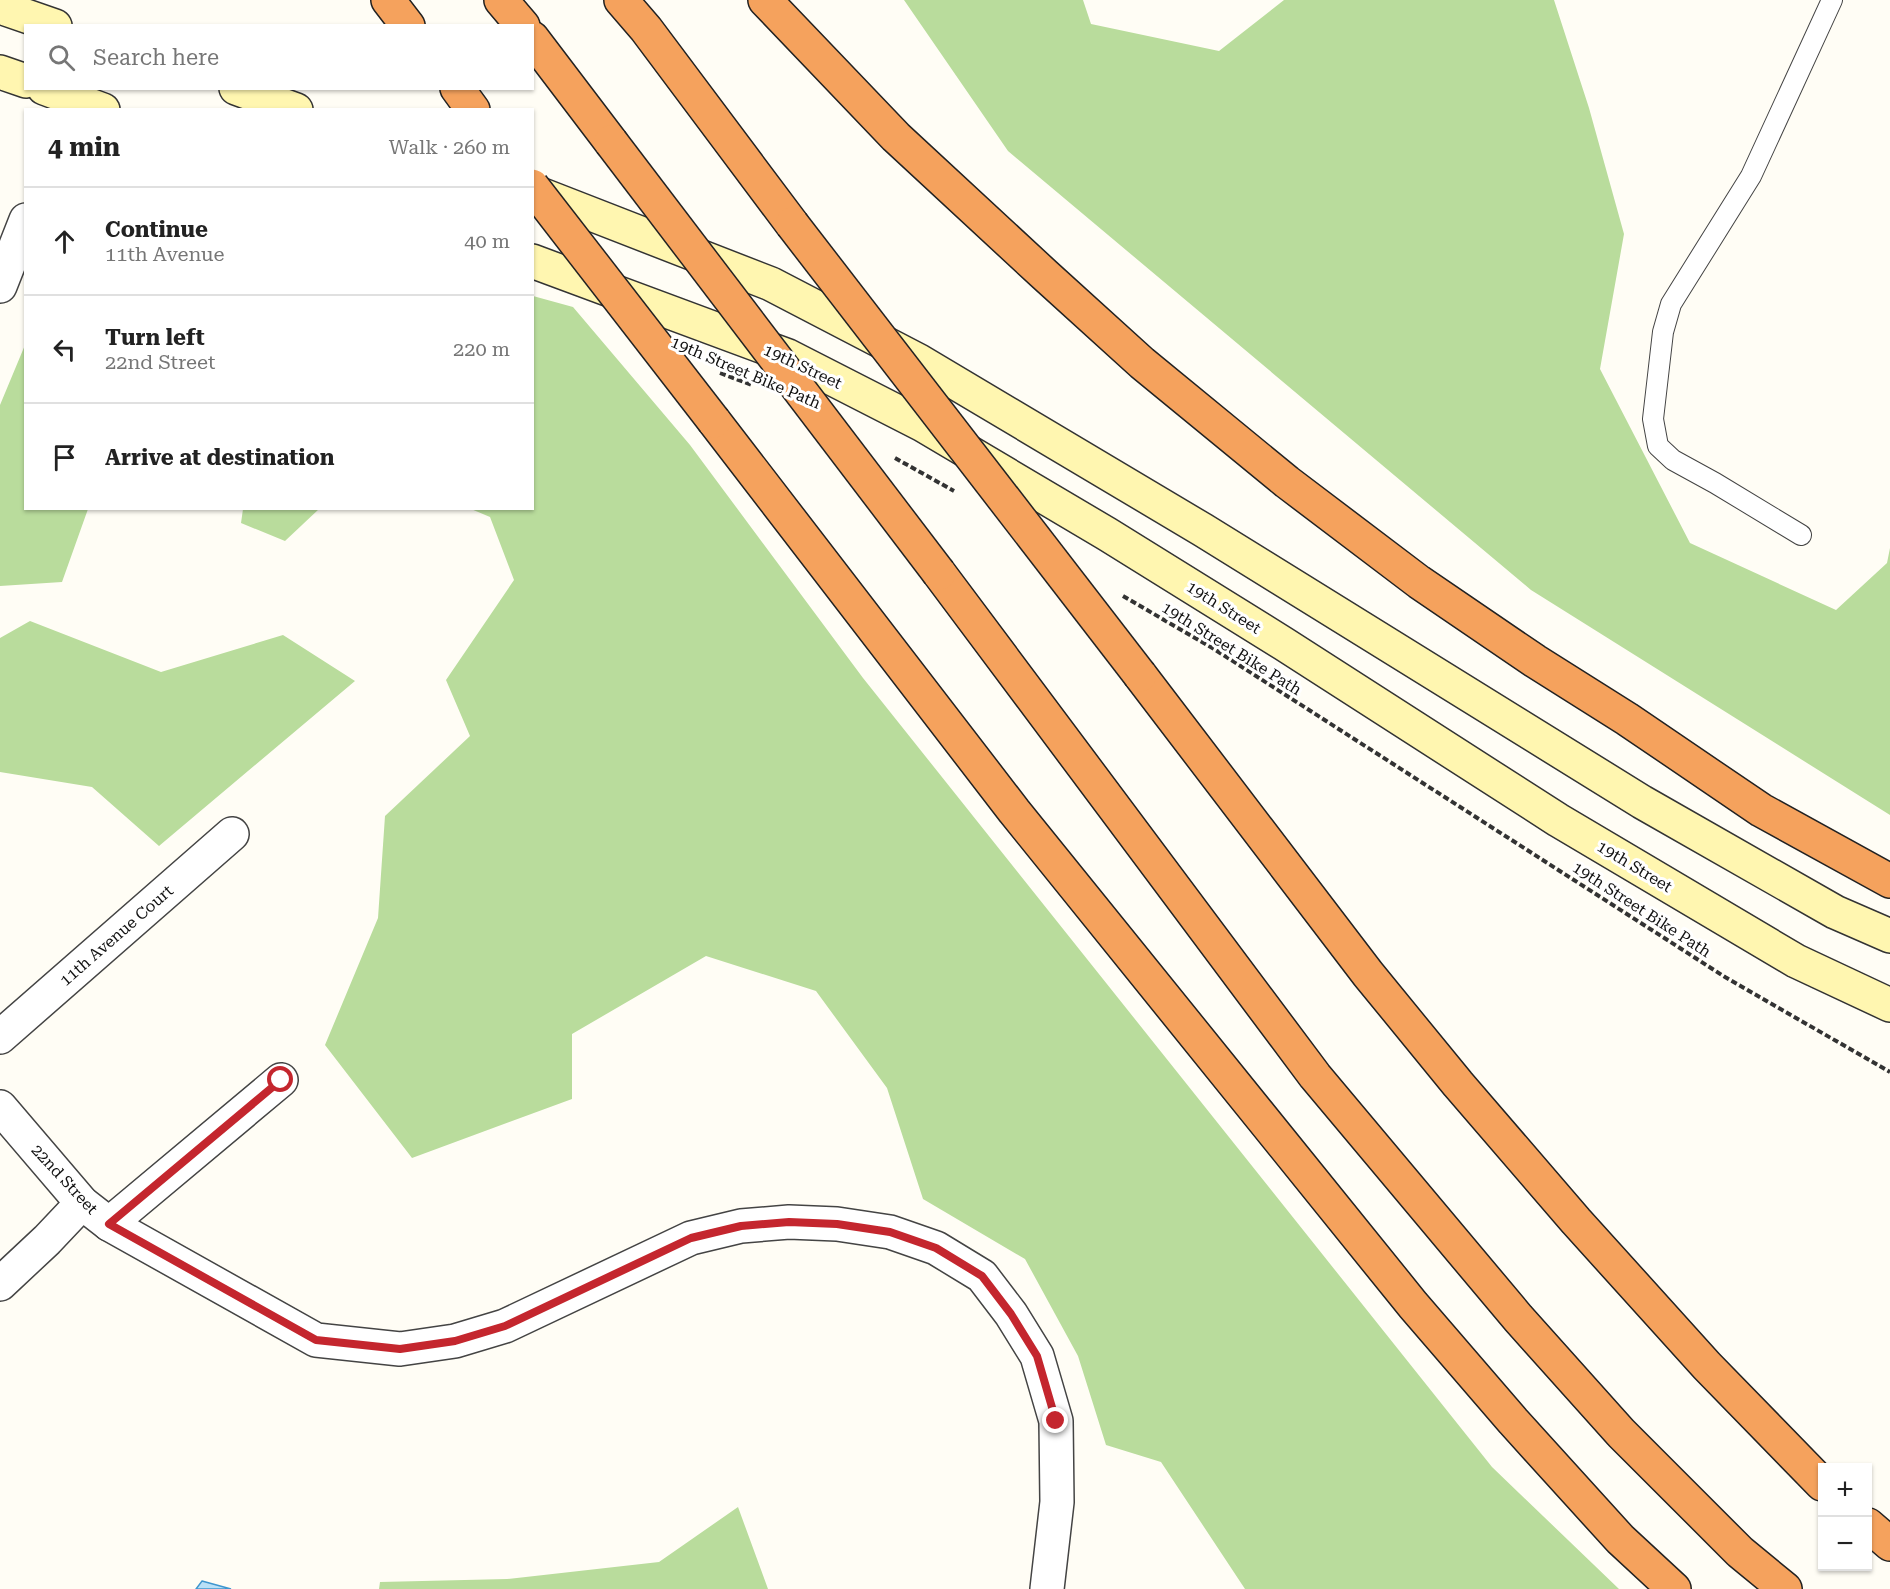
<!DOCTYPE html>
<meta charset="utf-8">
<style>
:root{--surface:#fff;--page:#f6f6f6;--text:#222;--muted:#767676;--line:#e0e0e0}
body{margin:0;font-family:"Roboto Serif",serif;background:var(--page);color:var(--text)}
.controls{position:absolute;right:18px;bottom:18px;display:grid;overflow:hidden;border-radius:0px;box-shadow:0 2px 4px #0004}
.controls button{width:54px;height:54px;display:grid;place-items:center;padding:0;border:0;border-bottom:2px solid var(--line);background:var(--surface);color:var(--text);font:30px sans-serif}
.stop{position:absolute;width:18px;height:18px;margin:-14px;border:4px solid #c4262e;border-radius:50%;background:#fff}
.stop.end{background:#c4262e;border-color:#fff;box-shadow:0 2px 6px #0008}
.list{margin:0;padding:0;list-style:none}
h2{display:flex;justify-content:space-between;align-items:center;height:78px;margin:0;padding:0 24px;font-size:26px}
h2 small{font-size:20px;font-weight:400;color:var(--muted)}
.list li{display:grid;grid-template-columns:39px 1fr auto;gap:18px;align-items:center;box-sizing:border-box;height:108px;padding:0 24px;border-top:2px solid var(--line)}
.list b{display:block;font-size:22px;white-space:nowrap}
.list p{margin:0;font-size:20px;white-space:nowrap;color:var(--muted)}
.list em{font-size:20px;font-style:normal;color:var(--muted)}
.icon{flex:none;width:33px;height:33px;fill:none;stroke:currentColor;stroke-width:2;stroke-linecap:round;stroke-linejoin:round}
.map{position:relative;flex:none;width:1890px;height:1589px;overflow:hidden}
.search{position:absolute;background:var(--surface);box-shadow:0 2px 4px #0004;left:24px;top:24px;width:510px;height:66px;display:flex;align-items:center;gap:15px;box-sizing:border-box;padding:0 21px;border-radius:0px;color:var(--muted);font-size:22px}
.panel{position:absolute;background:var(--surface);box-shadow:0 2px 4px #0004;left:24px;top:108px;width:510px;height:402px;border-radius:0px}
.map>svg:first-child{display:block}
.forest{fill:#b9dc9c}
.water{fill:#b9e0f7;stroke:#3f96cf;stroke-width:1.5}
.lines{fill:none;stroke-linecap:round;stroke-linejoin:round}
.lane-casing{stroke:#444;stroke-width:22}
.street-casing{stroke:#444;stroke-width:36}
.secondary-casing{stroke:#333;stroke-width:36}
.highway-casing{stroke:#222;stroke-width:36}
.path{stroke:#333;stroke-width:4;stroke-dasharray:6 3;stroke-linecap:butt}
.lane{stroke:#fff;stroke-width:20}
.street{stroke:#fff;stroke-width:33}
.secondary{stroke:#fff6b0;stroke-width:33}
.highway{stroke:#f5a25d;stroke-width:33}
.highway-bridge-casing{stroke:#222;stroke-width:36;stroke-linecap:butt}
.highway-bridge{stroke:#f5a25d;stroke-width:33}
.route{stroke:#c4262e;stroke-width:8}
.labels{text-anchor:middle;stroke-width:6;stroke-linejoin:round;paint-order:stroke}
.street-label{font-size:16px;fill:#111;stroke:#fff}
</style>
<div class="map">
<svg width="1890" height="1589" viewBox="0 0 1890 1589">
<rect width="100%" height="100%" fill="#fffdf5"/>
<g class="forest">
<path d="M904 0H1083L1091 24 1219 51 1284 0H1554L1589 108 1624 234 1600 369 1690 543 1836 610 1887 563 1890 548V815L1531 590 1008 151Z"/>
<path d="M533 296 573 307 690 445 863 678 1492 1467 1619 1589H1245L1161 1462 1106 1445 1078 1356 1025 1259 923 1199 887 1088 816 991 706 956 572 1034V1099L412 1158 325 1045 378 918 385 816 470 736 446 680 514 580 490 517 471 509 532 508Z"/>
<path d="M25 345 26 508 88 509 62 582 0 586V405Z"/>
<path d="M243 509V508L319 509 285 541 241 523Z"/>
<path d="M30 621 161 672 283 635 355 681 159 846 92 787 0 772V638Z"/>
<path d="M738 1507 768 1589H379L380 1582 507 1579 659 1562Z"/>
</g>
<path class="water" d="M202 1581 231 1589H196Z"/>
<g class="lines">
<g class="lane-casing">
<path id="lane" d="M1801 535 1715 483 1673 460 1658 446 1653 419 1663 332 1671 304 1751 176 1832 0"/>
</g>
<g class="street-casing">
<g id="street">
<path d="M0 286 26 220"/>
<path d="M0 1037 232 834"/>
<path d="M0 1107 82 1203 109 1224 316 1340 400 1349 455 1341 505 1326 691 1238 741 1226 789 1222 837 1224 890 1232 936 1248 982 1276 1011 1314 1037 1356 1056 1421 1057 1502 1047 1589"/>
<path d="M109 1224 281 1080"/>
<path d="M0 1284 47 1240 82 1203"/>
</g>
</g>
<g class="secondary-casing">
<g id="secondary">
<path d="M0 7 55 26"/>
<path d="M0 72 26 81"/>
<path d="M44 88 103 110"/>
<path d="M236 88 296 110"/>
<path d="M532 191 771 284 919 361 1203 530 1642 802 1835 912 1890 936"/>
<path d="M532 261 788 356 923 425 1107 534 1284 644 1558 820 1796 961 1890 1005"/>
</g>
</g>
<g class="highway-casing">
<g id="highway">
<path d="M388 0 408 26"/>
<path d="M501 0 523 26"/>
<path d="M621 0 646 29 792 224"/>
<path d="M765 0 896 137 1045 275 1142 363 1287 482 1419 582 1535 661 1627 719 1761 810 1890 881"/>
<path d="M532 38 611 142"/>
<path d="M457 88 473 110"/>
<path d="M714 421 1014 811 1413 1305 1513 1421 1620 1539 1674 1589"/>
<path d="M939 573 1315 1076 1518 1318 1621 1433 1740 1552 1785 1589"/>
<path d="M1140 675 1368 974 1458 1084 1576 1221 1707 1366 1822 1484"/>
<path d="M1868 1525 1890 1544"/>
</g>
</g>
<g class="path">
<path d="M720 373 752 385"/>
<path d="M895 458 954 491"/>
<path d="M1123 596 1214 649 1725 977 1890 1072"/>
</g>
<use href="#lane" class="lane"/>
<use href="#street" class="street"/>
<use href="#secondary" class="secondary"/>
<use href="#highway" class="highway"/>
<g class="highway-bridge-casing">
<g id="highway-bridge">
<path d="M611 142 939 573"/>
<path d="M532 186 714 421"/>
<path d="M792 224 1140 675"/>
</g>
</g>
<use href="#highway-bridge" class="highway-bridge"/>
</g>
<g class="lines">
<path class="route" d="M281 1080 109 1224 316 1340 400 1349 455 1341 505 1326 691 1238 741 1226 789 1222 837 1224 890 1232 936 1248 982 1276 1011 1314 1037 1356 1056 1421"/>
</g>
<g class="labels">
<g class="street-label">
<text transform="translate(803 366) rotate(25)" y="6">19th Street</text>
<text transform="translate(746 372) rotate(23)" y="6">19th Street Bike Path</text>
<text transform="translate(1224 607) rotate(32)" y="6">19th Street</text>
<text transform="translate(1232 648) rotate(32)" y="6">19th Street Bike Path</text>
<text transform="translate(1635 866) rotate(31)" y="6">19th Street</text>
<text transform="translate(1642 909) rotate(33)" y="6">19th Street Bike Path</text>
<text transform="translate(116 935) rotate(-41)" y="6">11th Avenue Court</text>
<text transform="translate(65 1179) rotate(47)" y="6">22nd Street</text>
</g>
</g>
</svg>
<div class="controls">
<button>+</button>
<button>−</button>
</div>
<div class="stop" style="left:281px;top:1080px"></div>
<div class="stop end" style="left:1056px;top:1421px"></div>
<div class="search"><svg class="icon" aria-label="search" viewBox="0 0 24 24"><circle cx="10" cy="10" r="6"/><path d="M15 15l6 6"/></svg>Search here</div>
<section class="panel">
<h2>4 min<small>Walk · 260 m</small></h2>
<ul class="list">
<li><svg class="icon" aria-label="ahead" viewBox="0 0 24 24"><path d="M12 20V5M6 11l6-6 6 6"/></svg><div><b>Continue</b><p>11th Avenue</p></div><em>40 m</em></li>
<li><svg class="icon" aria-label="left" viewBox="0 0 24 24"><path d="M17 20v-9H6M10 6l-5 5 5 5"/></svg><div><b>Turn left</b><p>22nd Street</p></div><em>220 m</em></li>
<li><svg class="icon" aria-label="arrive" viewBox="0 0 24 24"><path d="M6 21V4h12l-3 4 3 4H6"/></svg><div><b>Arrive at destination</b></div></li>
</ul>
</section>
</div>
